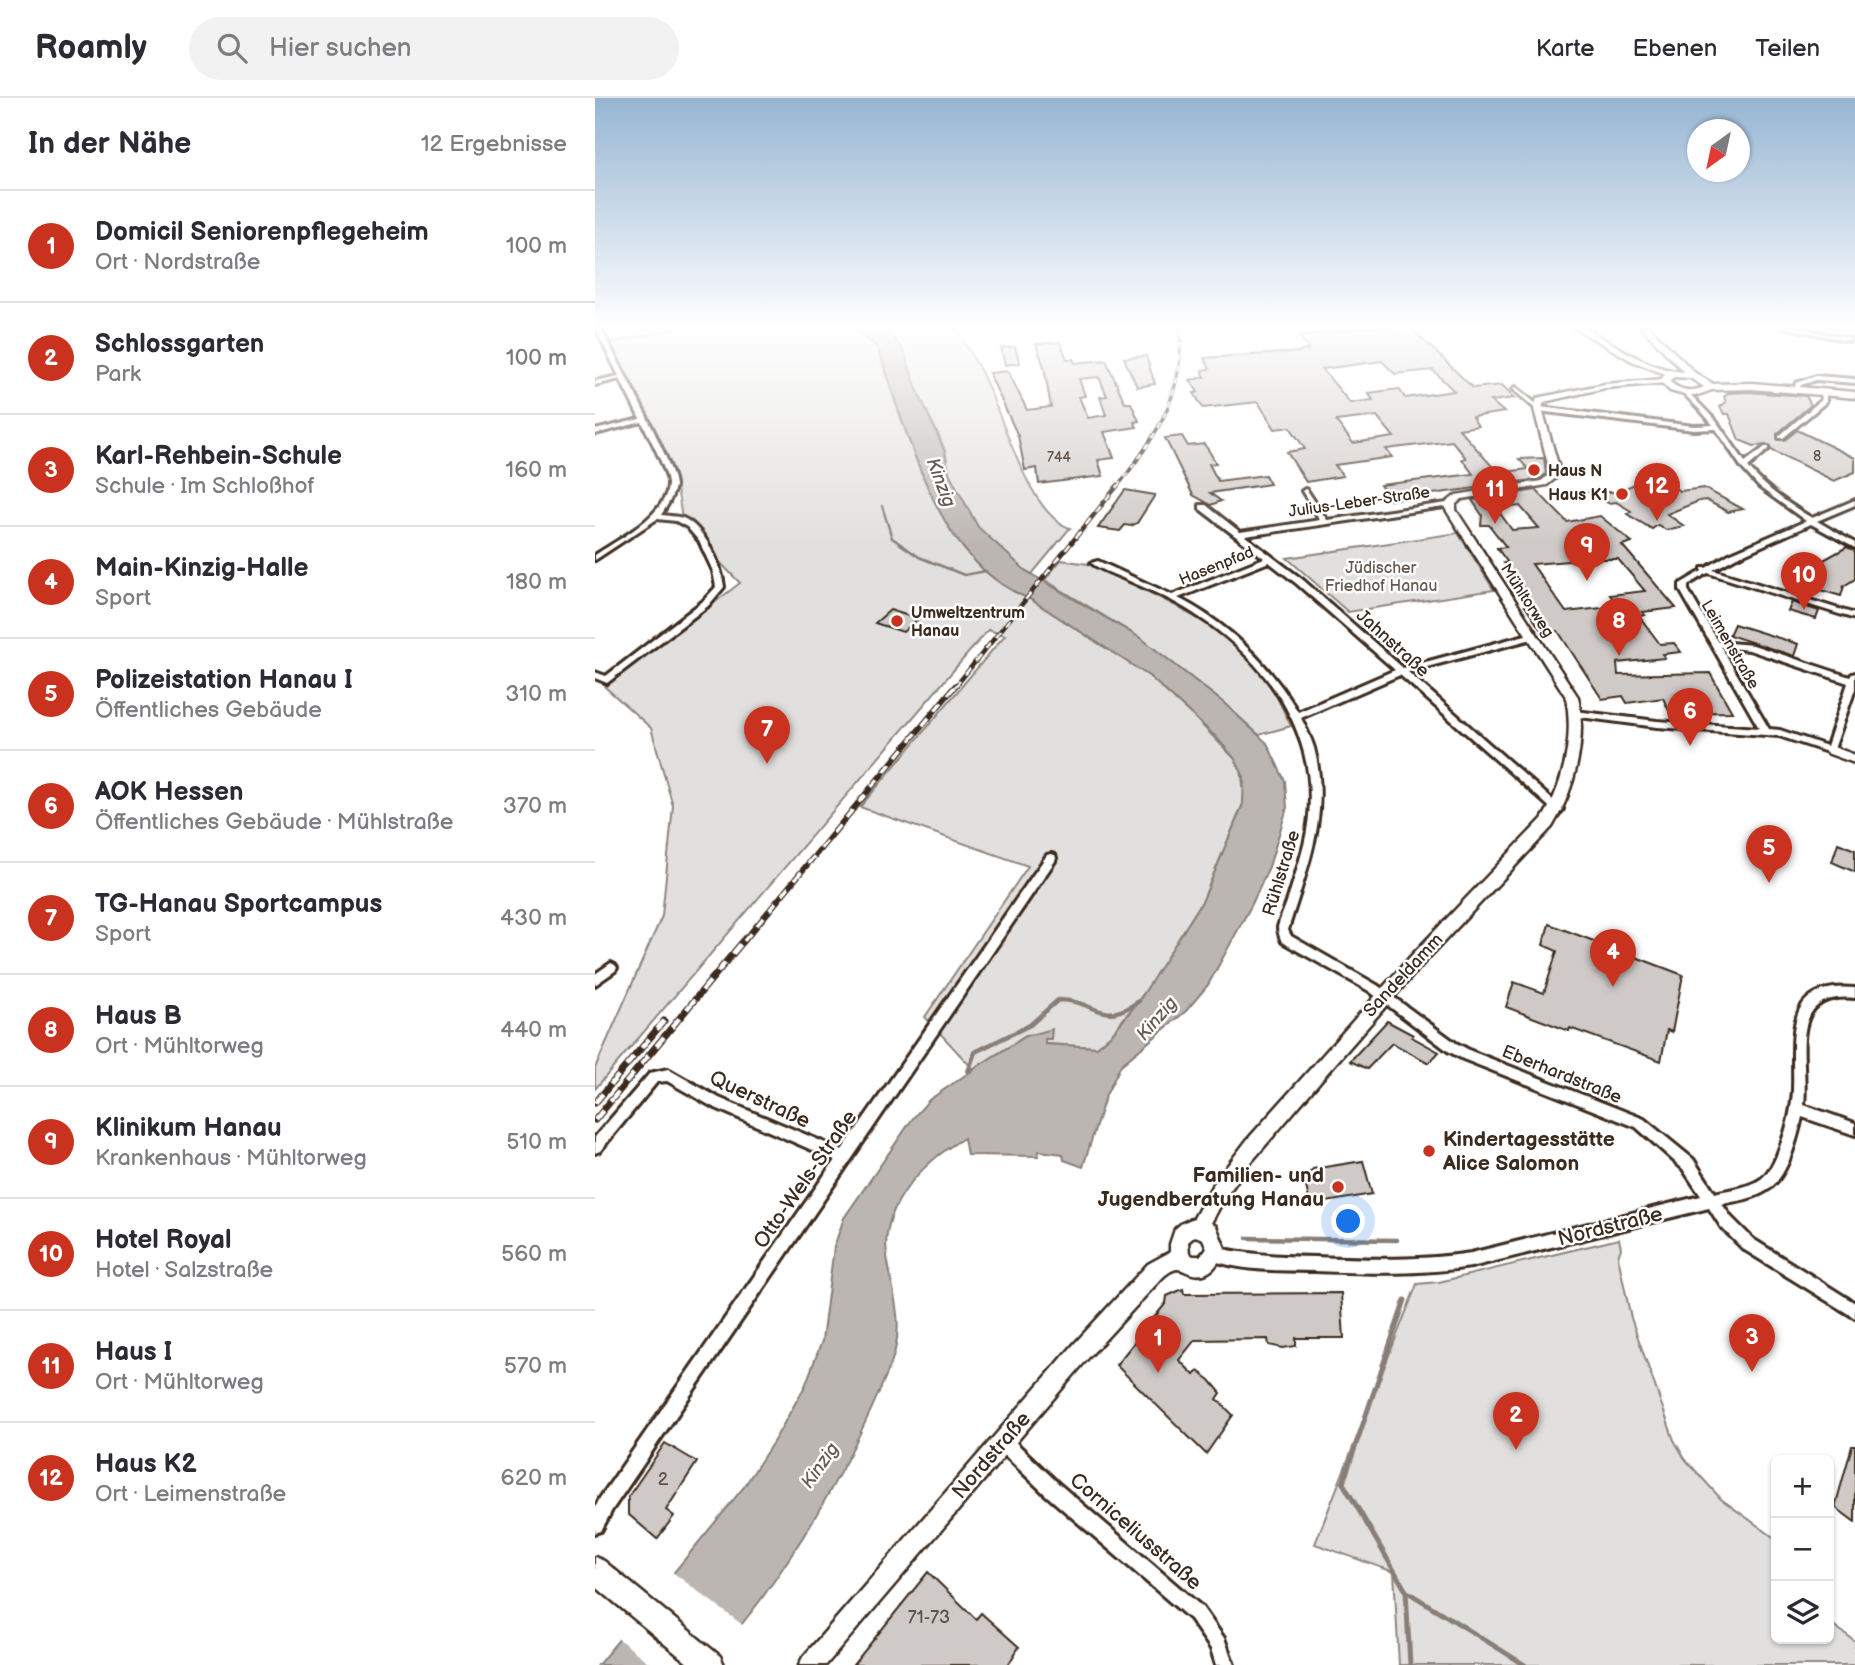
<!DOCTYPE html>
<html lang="de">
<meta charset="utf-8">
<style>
:root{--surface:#fff;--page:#f2f2f3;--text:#2b2b33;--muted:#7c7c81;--line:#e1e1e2;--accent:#c8321e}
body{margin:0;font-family:"Balsamiq Sans",sans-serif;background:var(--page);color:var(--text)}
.controls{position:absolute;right:21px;bottom:21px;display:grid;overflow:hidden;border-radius:10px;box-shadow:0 2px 5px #0004}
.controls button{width:63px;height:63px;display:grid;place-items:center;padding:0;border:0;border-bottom:2px solid var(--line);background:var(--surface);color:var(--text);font:35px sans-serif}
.compass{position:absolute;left:1092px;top:21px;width:63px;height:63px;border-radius:50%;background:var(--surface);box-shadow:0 2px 5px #0004;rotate:213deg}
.you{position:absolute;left:754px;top:1124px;width:24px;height:24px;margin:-18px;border:5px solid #fff;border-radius:50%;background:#1a73e8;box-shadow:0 0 0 10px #1a73e833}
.badge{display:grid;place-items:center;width:46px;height:46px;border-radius:50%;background:var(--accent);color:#fff;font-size:23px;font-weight:700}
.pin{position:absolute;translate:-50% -58px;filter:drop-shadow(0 2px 4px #0008)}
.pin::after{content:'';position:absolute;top:37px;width:24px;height:21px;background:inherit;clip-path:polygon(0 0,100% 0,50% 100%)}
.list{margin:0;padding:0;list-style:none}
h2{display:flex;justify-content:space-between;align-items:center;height:91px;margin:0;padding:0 28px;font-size:30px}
h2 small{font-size:23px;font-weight:400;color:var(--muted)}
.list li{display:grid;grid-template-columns:46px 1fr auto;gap:21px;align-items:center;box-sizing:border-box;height:112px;padding:0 28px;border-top:2px solid var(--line)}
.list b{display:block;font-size:26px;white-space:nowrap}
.list p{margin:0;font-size:23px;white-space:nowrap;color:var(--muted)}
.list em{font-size:23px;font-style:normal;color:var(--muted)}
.icon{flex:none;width:38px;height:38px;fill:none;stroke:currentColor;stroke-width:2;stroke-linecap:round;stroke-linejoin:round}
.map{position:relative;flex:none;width:1260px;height:1567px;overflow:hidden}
header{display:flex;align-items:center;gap:42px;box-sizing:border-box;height:98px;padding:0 35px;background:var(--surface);border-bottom:2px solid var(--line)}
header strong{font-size:33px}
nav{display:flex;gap:38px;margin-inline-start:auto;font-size:24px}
.search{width:490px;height:63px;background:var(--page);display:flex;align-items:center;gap:18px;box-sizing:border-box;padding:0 24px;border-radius:38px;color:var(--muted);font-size:26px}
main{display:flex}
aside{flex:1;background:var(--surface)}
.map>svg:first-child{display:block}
.green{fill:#e2e0de;stroke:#8e857e;stroke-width:2}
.water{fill:#bcb6b3;stroke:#887e77;stroke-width:2}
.pier{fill:#fff}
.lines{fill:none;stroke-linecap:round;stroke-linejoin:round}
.stream-far2{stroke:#887e77;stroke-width:2.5}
.stream-far1{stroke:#887e77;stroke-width:4.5}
.stream{stroke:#887e77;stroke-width:5}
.building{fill:#cfcac7;stroke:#3b2a1e;stroke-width:2;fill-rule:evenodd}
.minor-tunnel{stroke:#d8d4d2;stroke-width:6;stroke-dasharray:6 3.5;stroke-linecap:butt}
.pedestrian-casing{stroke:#3b2a1e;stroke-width:13}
.minor-casing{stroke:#3b2a1e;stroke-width:6}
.tertiary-casing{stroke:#3b2a1e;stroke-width:5}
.secondary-casing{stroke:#3b2a1e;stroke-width:5}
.pedestrian{stroke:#fff;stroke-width:8}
.minor{fill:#fff;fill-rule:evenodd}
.tertiary{fill:#fff;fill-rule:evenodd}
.secondary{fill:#fff;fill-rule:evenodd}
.rail-far3-casing{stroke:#3b2a1e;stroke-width:3.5}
.rail-far2-casing{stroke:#3b2a1e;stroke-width:4.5}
.rail-far1-casing{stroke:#3b2a1e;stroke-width:6}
.rail-casing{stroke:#3b2a1e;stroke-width:7}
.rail-far3{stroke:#fff;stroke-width:2;stroke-dasharray:6;stroke-linecap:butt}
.rail-far2{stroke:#fff;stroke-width:2.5;stroke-dasharray:8;stroke-linecap:butt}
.rail-far1{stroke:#fff;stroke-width:3.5;stroke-dasharray:10;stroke-linecap:butt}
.rail{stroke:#fff;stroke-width:4.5;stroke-dasharray:12;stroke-linecap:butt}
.poi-dot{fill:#c8321e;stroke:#fff;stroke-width:2.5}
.labels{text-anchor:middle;stroke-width:5;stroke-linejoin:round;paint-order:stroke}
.number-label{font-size:14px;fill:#605248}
.far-poi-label{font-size:16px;font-weight:bold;fill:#3b2a1e;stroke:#fff;text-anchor:start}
.far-street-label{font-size:16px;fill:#3b2a1e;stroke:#fff}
.far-park-label{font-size:16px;fill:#65584e;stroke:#fff}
.street-label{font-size:18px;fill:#3b2a1e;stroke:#fff}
.near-number-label{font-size:18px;fill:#605248}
.water-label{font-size:19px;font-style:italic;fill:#685b52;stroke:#fff}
.near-street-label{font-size:21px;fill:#3b2a1e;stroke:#fff}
.near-poi-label{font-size:21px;font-weight:bold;fill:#3b2a1e;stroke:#fff;text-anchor:start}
</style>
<header>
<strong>Roamly</strong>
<div class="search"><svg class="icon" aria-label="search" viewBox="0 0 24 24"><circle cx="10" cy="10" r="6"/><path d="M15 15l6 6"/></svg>Hier suchen</div>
<nav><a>Karte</a><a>Ebenen</a><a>Teilen</a></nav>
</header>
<main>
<aside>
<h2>In der Nähe<small>12 Ergebnisse</small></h2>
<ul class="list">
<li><span class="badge">1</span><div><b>Domicil Seniorenpflegeheim</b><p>Ort · Nordstraße</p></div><em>100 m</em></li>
<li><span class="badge">2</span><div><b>Schlossgarten</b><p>Park</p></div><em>100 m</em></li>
<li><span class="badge">3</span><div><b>Karl-Rehbein-Schule</b><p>Schule · Im Schloßhof</p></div><em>160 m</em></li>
<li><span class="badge">4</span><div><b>Main-Kinzig-Halle</b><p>Sport</p></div><em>180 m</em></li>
<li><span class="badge">5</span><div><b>Polizeistation Hanau I</b><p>Öffentliches Gebäude</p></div><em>310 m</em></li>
<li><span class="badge">6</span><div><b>AOK Hessen</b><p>Öffentliches Gebäude · Mühlstraße</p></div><em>370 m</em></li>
<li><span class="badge">7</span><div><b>TG-Hanau Sportcampus</b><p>Sport</p></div><em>430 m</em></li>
<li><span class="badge">8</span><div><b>Haus B</b><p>Ort · Mühltorweg</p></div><em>440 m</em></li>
<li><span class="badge">9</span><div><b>Klinikum Hanau</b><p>Krankenhaus · Mühltorweg</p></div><em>510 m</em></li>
<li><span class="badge">10</span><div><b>Hotel Royal</b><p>Hotel · Salzstraße</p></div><em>560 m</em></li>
<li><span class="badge">11</span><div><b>Haus I</b><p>Ort · Mühltorweg</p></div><em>570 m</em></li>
<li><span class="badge">12</span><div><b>Haus K2</b><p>Ort · Leimenstraße</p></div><em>620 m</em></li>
</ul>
</aside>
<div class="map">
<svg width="1260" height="1567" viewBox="0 0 1260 1567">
<rect width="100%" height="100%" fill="#fff"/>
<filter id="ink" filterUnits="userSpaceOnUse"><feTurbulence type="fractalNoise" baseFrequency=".0143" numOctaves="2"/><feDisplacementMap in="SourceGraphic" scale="14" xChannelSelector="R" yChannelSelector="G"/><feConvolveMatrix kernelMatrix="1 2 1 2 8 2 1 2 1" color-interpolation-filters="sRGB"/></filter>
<g filter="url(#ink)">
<g class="green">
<path d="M87 229H258L282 250C314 337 340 463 435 501L554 578 600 620 640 661 646 671 649 695 648 706 608 802 556 886 515 938 502 949 450 946V941L431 938 378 971 330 919 433 768 265 709 410 537 393 532 0 991V970L67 818 78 708 56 630 10 589 145 485 87 425C83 360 45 302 15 245Z"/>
<path d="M289 229H360C369 245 379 260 387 276 407 314 433 417 475 430L437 476C400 458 365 413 354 374 352 368 352 360 350 353 343 333 331 314 323 294 313 270 308 249 289 229Z"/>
<path d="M863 435 899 492 753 514 692 460Z"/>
<path d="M466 462 500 467 579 507 618 530 652 558 672 579 696 628 664 637 630 606 547 541 450 482Z"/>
<path d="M1024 1141 1026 1150 1023 1159 1036 1220 1079 1342 1090 1361 1126 1401 1181 1441V1541H1234V1524L1260 1543V1567H804L799 1474 720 1446 822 1186 844 1184Z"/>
</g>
<path class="water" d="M258 229H289L308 252 323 294 350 354 354 375 383 429 431 473 547 541 630 606 672 645 690 683 692 710 674 769 657 806 613 887 591 913 526 967 510 999 488 1069 469 1062 468 1056 444 1053 443 1058 372 1057 369 1040C328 1064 285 1108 292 1158 298 1199 311 1228 295 1268 262 1349 218 1429 167 1500 150 1523 131 1545 114 1567H3L149 1389 180 1341 210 1288 227 1243 239 1149 249 1120 318 1020 334 1002 385 967 431 938 457 931 456 941H450V946L502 949 515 938 544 903 608 802 648 706 649 679 640 661 621 639 554 578 435 501C354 469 328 380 301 305 295 288 292 266 282 250 277 241 266 235 258 229Z"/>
<path class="pier" d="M76 1473 149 1528 118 1567H57L21 1539Z"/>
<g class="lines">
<path class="stream-far2" d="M287 408 297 440 324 459 369 477 391 473"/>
<g class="stream-far1">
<path d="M378 971 373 974 380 954 435 927 463 902C501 902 506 930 544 903"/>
<path d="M652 1140 802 1142"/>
</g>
<g class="stream">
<path d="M810 1202 748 1385 811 1493 815 1567"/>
<path d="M811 1493 930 1567"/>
</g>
</g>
<g class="building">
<path d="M778 229H815L878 290 907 287 920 300 896 303 909 314 877 319 883 328 864 331 903 375 933 371 924 361 949 360 951 376 945 381 795 402 785 387 878 376 867 361 871 360 857 343 791 351 797 359 740 367 748 378 711 384 692 354 710 351 695 329 680 331 663 304 608 310 599 295 603 294 595 282 610 279 607 272 615 271 609 260 705 254 714 251 704 238ZM787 263 800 276 838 272 859 293 810 300 804 291 773 295 778 302 755 305 727 271ZM782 318 799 339 758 345 741 323Z"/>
<path d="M465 244 472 261H478L480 265 511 262 530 305H536L544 323 539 324 542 329 509 334 519 360 503 362 508 378 444 386 442 370 430 372 423 338 394 275 413 273 432 312 456 309 449 269 441 246ZM504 279 512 298 505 299 511 317 493 320 484 299 490 298 484 281Z"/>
<path d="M420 249 425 265 410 267 406 250Z"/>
<path d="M551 258 560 286 542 289 529 260Z"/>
<path d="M1152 294 1211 298 1216 307 1182 336V342H1190L1202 332 1260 360V374L1239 383 1176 352V347L1159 348 1144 342 1134 316H1129L1125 309 1131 304 1129 299 1133 295Z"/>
<path d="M587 338 593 348 609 346 614 353 621 365 614 366 623 383 670 377 675 386 615 395 626 403 616 407 598 397 570 340Z"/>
<path d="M1042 385 1055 391 1076 388 1085 393 1109 390 1148 411 1133 414 1111 402 1104 403 1072 416 1089 428 1071 432 1063 427 1057 431 1032 416 1036 413 1021 404 1013 405 993 394H1021Z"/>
<path d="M530 392 560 397 542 425 536 428 530 427 525 433 503 430Z"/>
<path d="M941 392 972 424 1005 418 1037 444 1027 447 1081 510 1047 514 1050 517 1044 518 1065 546 1079 545 1086 554 1068 556 1070 560 1022 565 1023 577 1115 575 1137 614 1075 615 1068 600 1032 605 1028 598 1007 601 963 533 948 535 930 508 938 507 909 465H913L902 450 911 449 894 427H886L887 417 877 402ZM925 408 944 430 917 432 902 411ZM998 461H1023L1050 493 1015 497 1022 506 1016 509 971 514 937 466Z"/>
<path d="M1252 449 1260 453V481L1249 488 1246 498 1212 488 1219 473 1214 470Z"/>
<path d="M1197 504 1224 513 1221 521 1193 513Z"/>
<path d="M295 512 323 521 308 534 280 525Z"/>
<path d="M1139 526 1203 546 1199 558 1134 537Z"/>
<path d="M1243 745 1260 752V774L1237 764Z"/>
<path d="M954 826 1088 877 1077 934 1072 932 1066 963 975 930 974 933 911 909 919 884 949 895 962 853 948 847Z"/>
<path d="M792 923 818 937 817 939 844 954 834 965 797 945 772 971 755 963Z"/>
<path d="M768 1063 777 1096 726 1105 714 1101 709 1080 718 1071Z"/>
<path d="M588 1191 589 1196 746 1195 749 1240H701V1248L688 1250 674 1247 673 1241 600 1242 584 1262 599 1277 603 1273 615 1282 626 1295 622 1301 638 1317 611 1356 521 1267 571 1205 572 1198Z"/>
<path d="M70 1345 102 1364 71 1412 79 1418 62 1441 33 1416V1399Z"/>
<path d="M1257 1348H1260V1424L1240 1409Z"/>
<path d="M333 1474 381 1521 386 1515 424 1549 413 1567H258Z"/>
</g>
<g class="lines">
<path class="minor-tunnel" d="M1172 350 1186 339"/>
<g class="pedestrian-casing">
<path id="pedestrian" d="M1235 652 1260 661"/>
</g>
<g class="minor-casing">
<g id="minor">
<path d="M0 229H5C17 253 82 370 80 388 78 399 72 408 66 417 73 418 81 418 88 420 109 429 127 467 129 489L113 508 12 585 0 580V574L11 578 107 504 121 489 118 473 104 443 92 429 81 423 62 421 0 462V457C22 442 74 416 73 385 73 374 53 336 47 324L0 336V332L45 321 25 281 0 287V283L24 278Z"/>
<path d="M1188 229H1198L1257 241 1254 243Z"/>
<path d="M1221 278 1260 281V285L1221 282 1206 287 1203 293 1198 292 1201 285Z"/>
<path d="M921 289 945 309 1099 328 1118 327 1108 315 1088 295 1093 294 1121 323 1150 364 1170 349H1174V351L1153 369C1171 391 1193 406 1217 420L1260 402V407L1222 423 1260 445V450L1216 426 1140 460 1118 472 1260 516V521L1113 475 1093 487V492L1123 544 1158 547 1255 579 1257 576 1260 575V591L1238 654H1232L1184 638 1062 629 977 618 976 616 977 614 980 613 1062 623 1164 630 1085 492V486L1107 473V470H1111L1134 456 1211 423 1164 389 1147 370 1121 331 1099 332 943 313 919 292 918 291ZM1126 549 1154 552 1253 585 1232 648 1185 632 1174 631Z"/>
<path d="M1226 293 1231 294V304L1188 340H1184V338L1226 302Z"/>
<path d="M710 391 712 392 732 422 859 404V408H856L650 438 708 482 808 570 938 535 941 536V540L813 574 968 711 966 714H960L805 577 706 620C711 630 716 640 719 650 736 715 712 770 693 832L696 838 782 887 861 945 876 953 1049 1021 1098 1061 1120 1095C1134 1091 1154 1090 1166 1081 1176 1073 1181 1061 1185 1049 1192 1031 1197 1012 1198 992 1200 942 1185 883 1260 890V900C1189 893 1214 962 1209 1007L1260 1025V1037L1207 1019C1202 1041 1192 1081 1171 1093 1158 1101 1142 1103 1127 1106L1136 1119 1158 1141 1260 1205V1220L1148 1151 1126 1129 1114 1110 876 1169C824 1177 773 1175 720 1173 686 1172 647 1174 614 1161L612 1156 614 1151 619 1149C653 1157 686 1158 720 1159 773 1161 824 1163 876 1155L1106 1098 1088 1071 1041 1029 868 961 853 953 774 893 687 844C685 839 683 835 683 829 685 821 689 812 692 804 698 785 704 766 709 747 735 642 671 556 583 506 565 496 544 487 525 479 515 475 505 471 496 465L503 463 577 497 669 460 605 411V407H611L645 434 725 422 707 393ZM674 464 702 486 800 572 703 614C674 566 634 526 583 500Z"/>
<path d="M456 756 460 757 461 760 460 763 17 1412 6 1433 0 1435V1410L5 1400 240 1062 116 1008 72 983 62 984 5 1053 0 1055V1039L55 975 73 971 124 1000 247 1052 452 757Z"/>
<path d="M16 865 20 867 22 870 20 873 0 887V876Z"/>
<path d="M408 1336 414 1338 463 1385 607 1509 629 1540 639 1567H621L616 1551 595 1521 451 1397 402 1350 400 1344 402 1338Z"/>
</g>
</g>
<g class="tertiary-casing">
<path id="tertiary" d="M1069 281 1073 283 1072 285 1010 290 949 304 947 311 964 370 962 379 952 387 867 401 861 406V412L983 599C992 641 980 692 957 729L827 867 733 974 652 1069 629 1101 616 1125 621 1128 630 1150C625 1164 616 1180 598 1176 592 1175 588 1171 582 1171 576 1172 571 1176 567 1180L494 1259 231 1567H204L208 1559 480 1245 553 1166 575 1154V1146L580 1131 587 1125 599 1120 617 1088 652 1042 816 858 947 721C969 688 979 638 971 599L851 412V405L861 397 946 383 953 378 954 370 939 311 942 300 1010 286ZM600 1138 608 1141 612 1150 605 1158H598L594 1155 593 1144Z"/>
</g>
<g class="secondary-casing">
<g id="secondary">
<path d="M978 229H988C1018 245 1054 272 1089 274L1046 229H1054L1100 275 1118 286 1157 285 1260 294V300L1157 291 1117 292 1103 297H1090L1075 293 1065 283 1070 276 1037 263ZM1079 279 1095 280 1109 289C1096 295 1084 292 1074 283Z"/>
<path d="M0 1459 9 1463 125 1558 129 1567H95L0 1488Z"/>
</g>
</g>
<use href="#pedestrian" class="pedestrian"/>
<use href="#minor" class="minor"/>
<use href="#tertiary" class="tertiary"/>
<use href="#secondary" class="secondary"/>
<g class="rail-far3-casing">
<path id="rail-far3" d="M522 389C562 338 590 296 585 229"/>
</g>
<g class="rail-far2-casing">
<path id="rail-far2" d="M360 589 523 387"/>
</g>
<g class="rail-far1-casing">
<path id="rail-far1" d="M149 843 361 587"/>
</g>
<g class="rail-casing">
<g id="rail">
<path d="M0 1005 69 923"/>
<path d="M0 1022 150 841"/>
</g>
</g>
<use href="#rail-far3" class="rail-far3"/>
<use href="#rail-far2" class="rail-far2"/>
<use href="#rail-far1" class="rail-far1"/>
<use href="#rail" class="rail"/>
</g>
</g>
<linearGradient id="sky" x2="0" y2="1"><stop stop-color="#96b5d3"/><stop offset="0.51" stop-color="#fff"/><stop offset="1" stop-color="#fff" stop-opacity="0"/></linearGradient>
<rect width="1260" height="448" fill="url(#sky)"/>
<g class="poi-dot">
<circle cx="939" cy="372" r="7"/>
<circle cx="1027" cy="396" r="7"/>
<circle cx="302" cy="523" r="7"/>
<circle cx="834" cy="1053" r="7"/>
<circle cx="743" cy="1089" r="7"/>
</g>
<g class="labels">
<g class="number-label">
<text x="1222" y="363">8</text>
<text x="464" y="364">744</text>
</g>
<g class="far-poi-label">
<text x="953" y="378">Haus N</text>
<text x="1013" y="402" text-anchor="end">Haus K1</text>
<text x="316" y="520">Umweltzentrum<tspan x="316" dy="18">Hanau</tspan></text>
</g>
<g class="far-street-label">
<text transform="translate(764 403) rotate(-8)" y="6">Julius-Leber-Straße</text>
<text transform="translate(621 467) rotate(-22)" y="6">Hasenpfad</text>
<text transform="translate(933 502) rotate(57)" y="6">Mühltorweg</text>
<text transform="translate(1136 546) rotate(60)" y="6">Leimenstraße</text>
</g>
<g class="far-park-label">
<text x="786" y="475">Jüdischer<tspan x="786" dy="18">Friedhof Hanau</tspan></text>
</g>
<g class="street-label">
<text transform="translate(798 545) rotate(42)" y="6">Jahnstraße</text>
<text transform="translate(686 775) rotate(-73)" y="6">Rühlstraße</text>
<text transform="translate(808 877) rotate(-47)" y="6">Sandeldamm</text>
<text transform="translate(967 976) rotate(22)" y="6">Eberhardstraße</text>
</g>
<g class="near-number-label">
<text x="68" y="1387">2</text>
<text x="334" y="1525">71-73</text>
</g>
<g class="water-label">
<text transform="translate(347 384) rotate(69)" y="7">Kinzig</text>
<text transform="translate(561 920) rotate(-49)" y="7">Kinzig</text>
<text transform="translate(224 1367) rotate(-55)" y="7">Kinzig</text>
</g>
<g class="near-street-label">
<text transform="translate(165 1001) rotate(25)" y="7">Querstraße</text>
<text transform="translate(210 1081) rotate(-55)" y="7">Otto-Wels-Straße</text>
<text transform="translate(1015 1128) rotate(-14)" y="7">Nordstraße</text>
<text transform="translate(396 1357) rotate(-49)" y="7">Nordstraße</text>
<text transform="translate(541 1433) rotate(41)" y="7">Corniceliusstraße</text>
</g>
<g class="near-poi-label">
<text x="848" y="1048">Kindertagesstätte<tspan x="848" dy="24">Alice Salomon</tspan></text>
<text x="729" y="1084" text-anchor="end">Familien- und<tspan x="729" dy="24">Jugendberatung Hanau</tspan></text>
</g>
</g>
</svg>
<div class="controls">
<button>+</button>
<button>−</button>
<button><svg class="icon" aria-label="layers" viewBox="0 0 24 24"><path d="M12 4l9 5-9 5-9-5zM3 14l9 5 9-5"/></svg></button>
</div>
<svg class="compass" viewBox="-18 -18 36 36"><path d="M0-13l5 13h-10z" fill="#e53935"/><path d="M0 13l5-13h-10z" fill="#7c7c81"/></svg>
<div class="you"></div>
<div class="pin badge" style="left:563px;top:1275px">1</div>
<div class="pin badge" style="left:921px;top:1352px">2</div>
<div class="pin badge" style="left:1157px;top:1274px">3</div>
<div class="pin badge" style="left:1018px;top:889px">4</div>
<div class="pin badge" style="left:1174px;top:785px">5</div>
<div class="pin badge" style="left:1095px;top:648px">6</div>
<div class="pin badge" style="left:172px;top:666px">7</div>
<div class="pin badge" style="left:1024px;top:558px">8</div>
<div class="pin badge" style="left:992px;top:483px">9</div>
<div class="pin badge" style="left:1209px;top:512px">10</div>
<div class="pin badge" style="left:900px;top:426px">11</div>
<div class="pin badge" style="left:1062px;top:423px">12</div>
</div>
</main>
